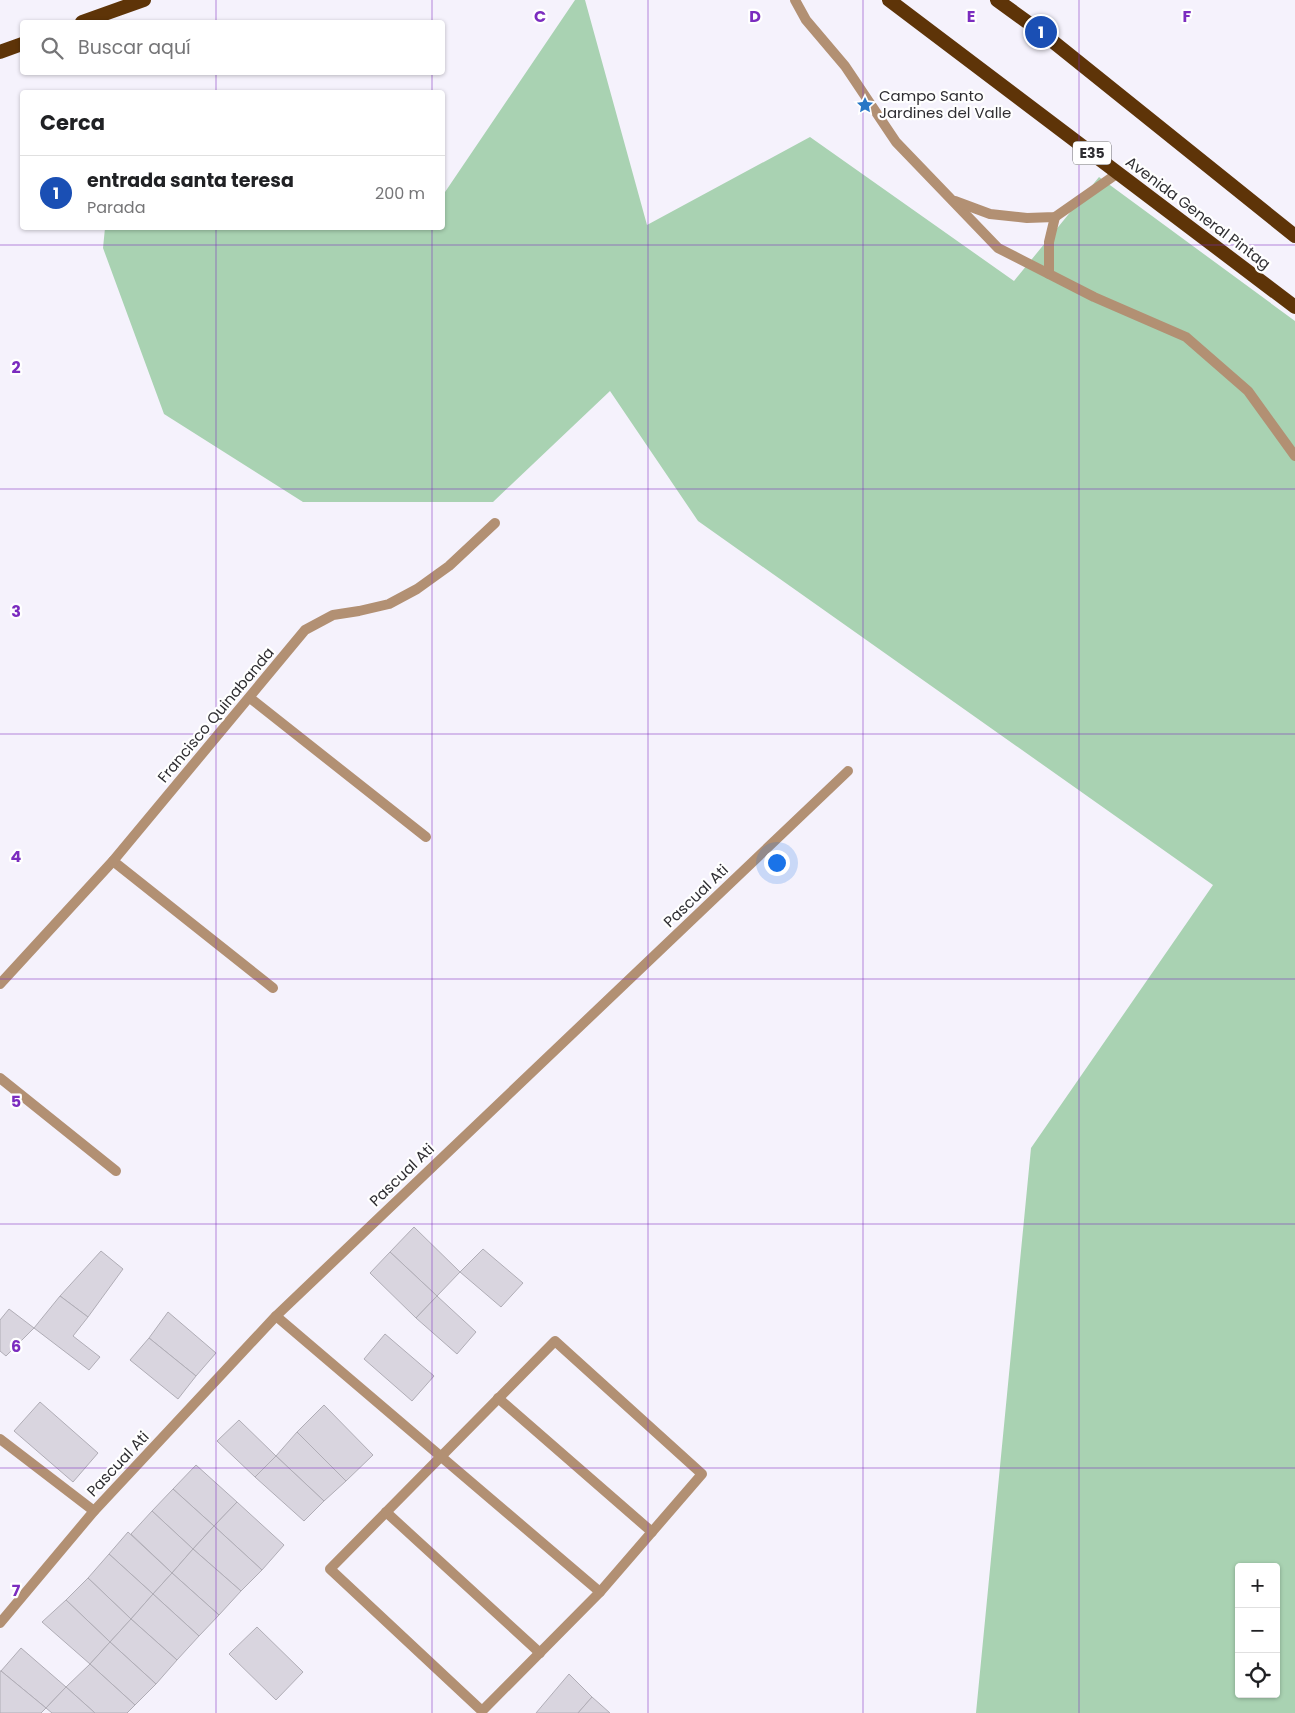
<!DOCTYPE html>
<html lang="es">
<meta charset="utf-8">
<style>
:root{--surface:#fff;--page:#f6f6f6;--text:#202124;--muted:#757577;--line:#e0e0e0;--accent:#2777c6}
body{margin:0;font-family:Poppins,sans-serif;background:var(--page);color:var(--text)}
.controls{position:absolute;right:15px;bottom:15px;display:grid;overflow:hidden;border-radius:5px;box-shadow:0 1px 4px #0004}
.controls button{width:45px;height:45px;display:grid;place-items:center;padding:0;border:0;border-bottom:1px solid var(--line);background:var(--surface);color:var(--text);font:25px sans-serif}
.you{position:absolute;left:776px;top:862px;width:18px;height:18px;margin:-12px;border:4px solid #fff;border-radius:50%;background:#1a73e8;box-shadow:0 0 0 8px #1a73e833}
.badge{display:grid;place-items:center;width:32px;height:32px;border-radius:50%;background:var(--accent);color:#fff;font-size:16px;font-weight:700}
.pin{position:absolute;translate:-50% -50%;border:2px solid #fff;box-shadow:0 1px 5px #0006}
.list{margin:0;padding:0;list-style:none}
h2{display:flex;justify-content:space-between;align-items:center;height:65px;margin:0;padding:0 20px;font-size:21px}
h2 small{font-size:16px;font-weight:400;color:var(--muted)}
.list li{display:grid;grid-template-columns:32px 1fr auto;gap:15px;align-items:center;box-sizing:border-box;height:75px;padding:0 20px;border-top:1px solid var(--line)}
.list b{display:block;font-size:19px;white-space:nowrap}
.list p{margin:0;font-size:16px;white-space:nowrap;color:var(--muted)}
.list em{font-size:16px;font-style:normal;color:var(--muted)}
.icon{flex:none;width:28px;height:28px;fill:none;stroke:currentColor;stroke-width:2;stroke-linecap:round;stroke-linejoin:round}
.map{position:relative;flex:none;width:1295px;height:1713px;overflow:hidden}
.search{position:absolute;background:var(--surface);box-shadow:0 1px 4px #0004;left:20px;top:20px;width:425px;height:55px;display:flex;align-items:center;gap:12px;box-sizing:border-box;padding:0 18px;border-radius:5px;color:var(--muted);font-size:19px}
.panel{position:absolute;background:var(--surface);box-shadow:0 1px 4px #0004;left:20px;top:90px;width:425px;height:140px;border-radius:5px}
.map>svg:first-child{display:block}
.green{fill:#a9d2b2;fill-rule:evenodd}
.building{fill:#d9d5df;stroke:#b0adb6}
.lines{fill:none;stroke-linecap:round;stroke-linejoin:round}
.service{stroke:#b29073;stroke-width:10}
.minor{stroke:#b29073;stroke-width:10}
.trunk{stroke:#5e3408;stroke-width:14}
.grid{fill:none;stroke:#7b2cbf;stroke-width:1;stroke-opacity:0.55}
.labels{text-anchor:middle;stroke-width:4.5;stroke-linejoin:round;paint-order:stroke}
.shield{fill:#fff;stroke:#6d6d70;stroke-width:1}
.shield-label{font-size:14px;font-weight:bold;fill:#2f2e32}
.poi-label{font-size:15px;fill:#2f2e32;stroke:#fff;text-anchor:start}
.street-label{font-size:15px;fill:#2f2e32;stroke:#fff}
.grid-label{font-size:16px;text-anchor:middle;font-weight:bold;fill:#7b2cbf;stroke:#fff;stroke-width:4.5;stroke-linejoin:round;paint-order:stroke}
</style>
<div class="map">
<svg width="1295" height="1713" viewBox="0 0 1295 1713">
<rect width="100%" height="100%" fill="#f5f2fc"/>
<path class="green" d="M575 0H585L647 225 810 137 1014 281 1099 177 1295 321V1713H976L1031 1148 1213 885 698 521 610 391 493 502H303L164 414 103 248 105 228H442L443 195ZM1239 1567H1276V1694H1239Z"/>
<g class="building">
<path d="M414 1227 460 1272 437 1296 390 1252Z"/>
<path d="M483 1249 523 1283 501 1307 460 1272Z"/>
<path d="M101 1251 123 1269 88 1317 60 1296Z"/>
<path d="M390 1252 437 1296 416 1318 370 1273Z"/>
<path d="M60 1296 88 1317 73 1336 100 1357 89 1370 34 1328Z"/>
<path d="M437 1296 476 1332 457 1354 416 1318Z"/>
<path d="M9 1309 34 1328 6 1356 0 1351V1320Z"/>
<path d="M168 1312 216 1353 196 1376 149 1338Z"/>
<path d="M385 1334 434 1376 412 1401 364 1359Z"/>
<path d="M149 1338 196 1376 178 1399 130 1360Z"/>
<path d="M40 1402 98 1453 73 1482 14 1431Z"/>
<path d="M324 1405 373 1455 346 1481 297 1432Z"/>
<path d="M239 1420 276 1456 255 1477 217 1441Z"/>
<path d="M297 1432 346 1481 324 1501 276 1456Z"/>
<path d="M276 1456 324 1501 304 1521 255 1477Z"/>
<path d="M196 1465 237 1502 214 1526 173 1489Z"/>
<path d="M173 1489 214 1526 193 1549 152 1511Z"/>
<path d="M237 1502 284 1545 262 1570 214 1526Z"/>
<path d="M152 1511 193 1549 172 1573 131 1534Z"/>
<path d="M214 1526 262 1570 241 1591 193 1549Z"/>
<path d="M128 1532 172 1573 153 1594 109 1554Z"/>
<path d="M193 1549 241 1591 219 1615 172 1573Z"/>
<path d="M109 1554 153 1594 131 1619 88 1578Z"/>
<path d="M172 1573 219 1615 199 1636 153 1594Z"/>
<path d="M88 1578 131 1619 110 1642 66 1600Z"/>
<path d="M153 1594 199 1636 177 1660 131 1619Z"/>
<path d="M66 1600 110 1642 90 1664 42 1622Z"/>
<path d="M131 1619 177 1660 156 1684 110 1642Z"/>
<path d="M257 1627 303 1672 276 1700 229 1654Z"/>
<path d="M110 1642 156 1684 135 1705 90 1664Z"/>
<path d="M21 1648 66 1687 46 1708 1 1671Z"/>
<path d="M90 1664 135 1705 127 1713H95L66 1687Z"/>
<path d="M0 1671H1L46 1708 41 1713H0Z"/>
<path d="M569 1674 592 1697 578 1713H536Z"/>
<path d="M66 1687 95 1713H52L46 1708Z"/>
<path d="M592 1697 610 1713H578Z"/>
</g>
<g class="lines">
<g class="service">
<path d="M276 1316 600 1592"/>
<path d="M555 1341 702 1474 600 1592 482 1711 330 1569Z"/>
<path d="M498 1398 652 1532"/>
<path d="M386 1512 540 1653"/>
</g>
<g class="minor">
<path d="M795 0 806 20 845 66 896 142 998 248 1094 297 1186 337 1248 391 1295 456"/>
<path d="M955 201 990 214 1027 218 1055 217 1118 173"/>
<path d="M1049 274V242L1055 217"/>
<path d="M250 698 426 837"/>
<path d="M113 861 273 988"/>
<path d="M0 984 113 861 305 630 333 615 359 611 389 604 417 589 449 566 495 523"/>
<path d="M0 1078 116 1171"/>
<path d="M0 1439 94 1511"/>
<path d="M0 1623 94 1511 276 1316 848 771"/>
</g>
<g class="trunk">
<path d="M889 0 1295 307"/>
<path d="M997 0 1041 32 1295 236"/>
<path d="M82 22 144 0"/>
<path d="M0 52 22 44"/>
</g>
</g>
<path class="grid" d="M216 0V22M432 0V22M648 0V1713M863 0V1713M1079 0V1713M216 72V92M432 72V92M216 228V1713M432 228V1713M0 245H1295M0 489H1295M0 734H1295M0 979H1295M0 1224H1295M0 1468H1295"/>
<defs>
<g id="sight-bare" transform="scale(1.35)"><path d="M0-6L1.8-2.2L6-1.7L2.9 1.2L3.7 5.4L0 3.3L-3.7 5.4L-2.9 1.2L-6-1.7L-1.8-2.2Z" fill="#2777c6" stroke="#fff" stroke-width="2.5" paint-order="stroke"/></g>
</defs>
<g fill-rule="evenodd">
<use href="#sight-bare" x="865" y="105"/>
</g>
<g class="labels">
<rect class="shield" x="1073" y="141.5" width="38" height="23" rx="4"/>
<g class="shield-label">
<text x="1092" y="158">E35</text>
</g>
<g class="poi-label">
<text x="879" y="101">Campo Santo<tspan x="879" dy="17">Jardines del Valle</tspan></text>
</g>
<g class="street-label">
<text transform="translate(1198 213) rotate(37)" y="5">Avenida General Pintag</text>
<text transform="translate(216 715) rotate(-50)" y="5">Francisco Quinabanda</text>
<text transform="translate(696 896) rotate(-44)" y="5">Pascual Ati</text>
<text transform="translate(402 1175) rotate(-44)" y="5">Pascual Ati</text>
<text transform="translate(118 1464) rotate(-47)" y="5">Pascual Ati</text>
</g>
</g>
<g class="grid-label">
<text x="540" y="22">C</text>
<text x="755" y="22">D</text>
<text x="971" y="22">E</text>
<text x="1187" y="22">F</text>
<text x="16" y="373">2</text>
<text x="16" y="617">3</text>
<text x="16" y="862">4</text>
<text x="16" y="1107">5</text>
<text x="16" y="1352">6</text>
<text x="16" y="1596">7</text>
</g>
</svg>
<div class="controls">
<button>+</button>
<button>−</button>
<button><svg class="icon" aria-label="locate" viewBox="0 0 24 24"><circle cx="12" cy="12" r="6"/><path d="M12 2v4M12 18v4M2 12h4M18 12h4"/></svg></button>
</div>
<div class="you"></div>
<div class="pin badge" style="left:1041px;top:32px;background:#1a4fb4">1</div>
<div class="search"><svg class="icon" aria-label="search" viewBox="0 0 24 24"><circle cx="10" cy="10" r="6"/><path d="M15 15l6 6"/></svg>Buscar aquí</div>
<section class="panel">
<h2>Cerca<small></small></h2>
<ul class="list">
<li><span class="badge" style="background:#1a4fb4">1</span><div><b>entrada santa teresa</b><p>Parada</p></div><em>200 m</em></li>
</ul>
</section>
</div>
